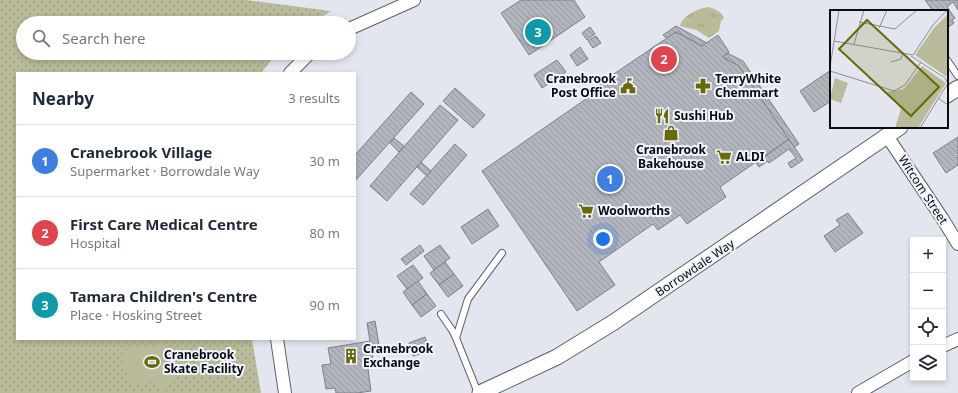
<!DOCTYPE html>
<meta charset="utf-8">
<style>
:root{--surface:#fff;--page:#f6f6f7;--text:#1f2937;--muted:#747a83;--line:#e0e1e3;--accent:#7c3aed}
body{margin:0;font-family:"Noto Sans",sans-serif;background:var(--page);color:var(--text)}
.controls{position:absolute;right:12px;bottom:12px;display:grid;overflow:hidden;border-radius:0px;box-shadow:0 2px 6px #0003}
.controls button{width:36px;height:36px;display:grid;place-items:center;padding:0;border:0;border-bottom:1px solid var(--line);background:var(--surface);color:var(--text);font:20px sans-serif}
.you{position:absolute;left:603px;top:239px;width:14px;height:14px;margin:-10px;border:3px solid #fff;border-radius:50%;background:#1a73e8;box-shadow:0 0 0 6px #1a73e833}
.badge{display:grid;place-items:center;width:26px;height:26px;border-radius:50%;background:var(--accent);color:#fff;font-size:13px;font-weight:700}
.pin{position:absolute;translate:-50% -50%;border:2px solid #fff;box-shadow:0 1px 4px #0006}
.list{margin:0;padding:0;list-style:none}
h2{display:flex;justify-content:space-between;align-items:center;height:52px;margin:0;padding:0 16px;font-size:17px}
h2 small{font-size:13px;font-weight:400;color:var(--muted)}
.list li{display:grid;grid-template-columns:26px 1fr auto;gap:12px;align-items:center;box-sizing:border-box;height:72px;padding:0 16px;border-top:1px solid var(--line)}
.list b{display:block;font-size:15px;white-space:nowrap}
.list p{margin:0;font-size:13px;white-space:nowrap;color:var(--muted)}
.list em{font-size:13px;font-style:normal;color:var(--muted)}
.icon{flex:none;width:22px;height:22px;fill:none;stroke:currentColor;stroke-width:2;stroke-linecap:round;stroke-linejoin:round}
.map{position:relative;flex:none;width:958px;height:393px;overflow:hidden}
.search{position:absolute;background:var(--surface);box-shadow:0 2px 6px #0003;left:16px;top:16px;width:340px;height:44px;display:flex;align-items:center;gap:10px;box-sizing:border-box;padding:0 14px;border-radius:22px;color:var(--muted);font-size:15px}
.panel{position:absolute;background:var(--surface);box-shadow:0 2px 6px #0003;left:16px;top:72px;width:340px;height:268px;border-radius:0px}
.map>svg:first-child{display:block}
.grass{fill:url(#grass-tufts)}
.park{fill:url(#park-dots)}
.pitch{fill:#b9bb9a}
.building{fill:url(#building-back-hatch);stroke:#7f8188}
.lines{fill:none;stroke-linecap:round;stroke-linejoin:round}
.service-casing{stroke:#5c5f66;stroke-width:8}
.minor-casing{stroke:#5c5f66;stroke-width:14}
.tertiary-casing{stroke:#5c5f66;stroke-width:17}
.service{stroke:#fff;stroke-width:6}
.minor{stroke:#fff;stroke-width:12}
.tertiary{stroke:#fff;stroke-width:15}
.labels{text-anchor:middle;stroke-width:4;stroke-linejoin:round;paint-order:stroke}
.poi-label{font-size:12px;font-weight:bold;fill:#0b0c0f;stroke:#f0f3fb;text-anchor:start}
.street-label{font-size:12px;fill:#0b0c0f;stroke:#f0f3fb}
.inset-road{fill:none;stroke:#8d8f95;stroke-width:1}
.view{fill:#696906;fill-opacity:0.15;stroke:#696906;stroke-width:2}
.inset-edge{fill:none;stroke:#0b0c0f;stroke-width:2}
</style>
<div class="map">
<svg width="958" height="393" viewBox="0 0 958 393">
<defs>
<pattern id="grass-tufts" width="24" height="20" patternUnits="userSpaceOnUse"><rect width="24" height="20" fill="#b9bb9a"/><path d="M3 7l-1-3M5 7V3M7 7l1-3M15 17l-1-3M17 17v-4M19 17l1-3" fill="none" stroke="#9ea084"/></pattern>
<pattern id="park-dots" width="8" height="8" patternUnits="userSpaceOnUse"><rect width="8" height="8" fill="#b9bb9a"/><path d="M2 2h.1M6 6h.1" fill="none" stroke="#9ea084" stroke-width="1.8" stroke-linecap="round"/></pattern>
<pattern id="building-back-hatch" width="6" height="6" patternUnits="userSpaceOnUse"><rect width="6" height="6" fill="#b2b5bd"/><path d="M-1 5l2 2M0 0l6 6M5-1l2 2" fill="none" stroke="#989aa1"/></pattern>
</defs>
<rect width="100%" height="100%" fill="#e3e6ee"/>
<path class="grass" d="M708 7C715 9 721 11 724 18L721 21 719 31 709 38 696 30 680 26C683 15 697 9 708 7Z"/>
<path class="park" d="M0 0H246L331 11 312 23H23V53H277L261 73H17V339H252L261 393H0Z"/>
<path class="pitch" d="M154 339H164L165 345 179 357 177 360 182 364 164 389 153 381 128 384 123 350 155 347Z"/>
<g class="building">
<path d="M521 0H574L585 17 529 55 501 13Z"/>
<path d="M925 0H958V10L953 2 947 7 955 18 952 20 954 23 947 28V11H933Z"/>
<path d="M676 26 707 43 702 46 676 32 667 39 663 35Z"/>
<path d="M590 27 595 34 587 40 582 33Z"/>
<path d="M676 32 702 46 718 35 729 52 723 57 739 66 789 139 720 187 726 197 687 224 680 215 658 230 653 224 599 262 615 285 577 311 482 171 596 92 593 88Z"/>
<path d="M596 36 601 43 593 48 588 41Z"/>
<path d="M580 47 588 59 577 66 570 55Z"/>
<path d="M727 53 743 61 799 144 794 147 739 66 723 57Z"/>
<path d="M557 60 566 72 542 88 534 75Z"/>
<path d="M831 70V101L814 112 800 91Z"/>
<path d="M455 88 485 115 473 128 443 101Z"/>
<path d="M411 92 424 104 355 181V155Z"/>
<path d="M440 105 458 120 387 201 370 186Z"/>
<path d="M958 137V165L946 173 933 153Z"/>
<path d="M394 138 404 146 399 152 390 143Z"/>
<path d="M789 139 803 160 791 168 788 163 796 158 789 149 769 163 768 161 759 167 756 163Z"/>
<path d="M455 144 467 155 423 205 410 194Z"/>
<path d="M421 162 431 171 427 176 417 167Z"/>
<path d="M488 209 499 226 472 244 461 227Z"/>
<path d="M848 213 863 233 835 252 824 236 840 225 836 220Z"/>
<path d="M420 245 424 251 406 265 401 259Z"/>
<path d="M440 245 450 258 434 270 424 256Z"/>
<path d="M445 262 454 274 439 285 430 273Z"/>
<path d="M413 265 423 278 407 289 397 276Z"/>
<path d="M454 274 463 286 448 297 439 285Z"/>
<path d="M418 281 427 294 412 305 403 292Z"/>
<path d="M427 294 436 306 421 317 412 305Z"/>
<path d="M375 321 379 345 371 346 374 367 368 369 371 391 357 393H336L335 388 326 389 322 365 331 364 328 348 370 341 367 323Z"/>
<path d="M425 337 430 351 413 356 409 343Z"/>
</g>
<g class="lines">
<g class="service-casing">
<g id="service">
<path d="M947 60 958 76"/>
<path d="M441 314 452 330 456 338"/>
<path d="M478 393 456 338 468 299 502 253"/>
</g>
</g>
<g class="minor-casing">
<g id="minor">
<path d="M349 29 414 0"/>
<path d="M290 73 310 53"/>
<path d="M887 136 942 218 958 244"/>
<path d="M277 339 285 393"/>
<path d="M943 346 958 339"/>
<path d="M858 393 913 361"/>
</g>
</g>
<g class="tertiary-casing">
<g id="tertiary">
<path d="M947 95 958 88"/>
<path d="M480 393 557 357 614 322 900 127"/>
</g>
</g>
<use href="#service" class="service"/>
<use href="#minor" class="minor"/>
<use href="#tertiary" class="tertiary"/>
</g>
<defs>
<g id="civic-bare" transform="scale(1.2)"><path d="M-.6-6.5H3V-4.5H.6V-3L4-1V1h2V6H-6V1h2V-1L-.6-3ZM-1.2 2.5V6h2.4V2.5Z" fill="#696906" stroke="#f0f3fb" stroke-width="2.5" paint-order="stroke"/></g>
<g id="pharmacy-bare" transform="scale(1.2)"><path d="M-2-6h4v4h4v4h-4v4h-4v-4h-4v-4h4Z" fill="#696906" stroke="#f0f3fb" stroke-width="2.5" paint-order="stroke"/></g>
<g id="restaurant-bare" transform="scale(1.2)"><path d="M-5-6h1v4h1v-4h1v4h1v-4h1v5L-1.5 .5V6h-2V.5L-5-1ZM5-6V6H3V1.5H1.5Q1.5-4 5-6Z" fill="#696906" stroke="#f0f3fb" stroke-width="2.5" paint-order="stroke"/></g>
<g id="shop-bare" transform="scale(1.2)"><path d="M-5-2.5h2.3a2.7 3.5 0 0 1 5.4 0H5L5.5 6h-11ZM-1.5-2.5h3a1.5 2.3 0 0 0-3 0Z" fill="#696906" stroke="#f0f3fb" stroke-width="2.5" paint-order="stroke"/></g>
<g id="supermarket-bare" transform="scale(1.2)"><path d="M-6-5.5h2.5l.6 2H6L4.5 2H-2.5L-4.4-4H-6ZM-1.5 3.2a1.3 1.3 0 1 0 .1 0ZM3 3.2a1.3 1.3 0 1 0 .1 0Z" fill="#696906" stroke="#f0f3fb" stroke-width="2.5" paint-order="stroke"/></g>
<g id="building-bare" transform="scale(1.2)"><path d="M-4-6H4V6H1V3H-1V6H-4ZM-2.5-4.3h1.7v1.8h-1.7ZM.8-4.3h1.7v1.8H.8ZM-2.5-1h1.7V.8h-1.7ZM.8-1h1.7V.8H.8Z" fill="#696906" stroke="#f0f3fb" stroke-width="2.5" paint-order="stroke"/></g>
<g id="stadium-bare" transform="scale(1.2)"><path d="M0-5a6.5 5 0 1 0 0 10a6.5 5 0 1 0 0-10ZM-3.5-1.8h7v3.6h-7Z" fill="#696906" stroke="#f0f3fb" stroke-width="2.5" paint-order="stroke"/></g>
</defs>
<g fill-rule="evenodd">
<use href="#civic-bare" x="628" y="86"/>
<use href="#pharmacy-bare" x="703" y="86"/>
<use href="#restaurant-bare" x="662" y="116"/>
<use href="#shop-bare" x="671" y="133"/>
<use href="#supermarket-bare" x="724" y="157"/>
<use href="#supermarket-bare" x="586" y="211"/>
<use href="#building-bare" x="351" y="356"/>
<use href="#stadium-bare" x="152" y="362"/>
</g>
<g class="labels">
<g class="poi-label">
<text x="616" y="83" text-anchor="end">Cranebrook<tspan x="616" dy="14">Post Office</tspan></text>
<text x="715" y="83">TerryWhite<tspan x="715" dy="14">Chemmart</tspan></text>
<text x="674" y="120">Sushi Hub</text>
<text x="671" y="154" text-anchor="middle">Cranebrook<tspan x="671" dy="14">Bakehouse</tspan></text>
<text x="736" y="161">ALDI</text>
<text x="598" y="215">Woolworths</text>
<text x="363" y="353">Cranebrook<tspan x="363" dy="14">Exchange</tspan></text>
<text x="164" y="359">Cranebrook<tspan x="164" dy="14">Skate Facility</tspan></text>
</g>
<g class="street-label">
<text transform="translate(923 190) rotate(57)" y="4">Witcom Street</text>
<text transform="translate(695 268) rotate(-34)" y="4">Borrowdale Way</text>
</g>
</g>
<g transform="translate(830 10)">
<rect width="118" height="118" fill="#e3e6ee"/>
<path d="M118 4V65L117 67 85 45 104 18ZM92 56 116 73 88 118H65L71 99 57 82 74 79Z" fill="#b9bb9a"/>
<path d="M5 68 18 73 11 93 0 89Z" fill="#b9bb9a"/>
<path class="inset-road" d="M29 12 65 19 87 0M49 18 57 0M4 31 83 45M24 34 34 0M83 45 103 15 117 0M81 46 115 68 118 73M61 52 71 49 73 43M0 57 9 0M0 61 64 81 75 75 91 52M108 88 118 95M90 118 118 73"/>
<path class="view" d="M37 10 109 77 81 106 9 39Z"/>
<rect width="118" height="118" class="inset-edge"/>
</g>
</svg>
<div class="controls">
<button>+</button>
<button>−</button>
<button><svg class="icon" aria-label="locate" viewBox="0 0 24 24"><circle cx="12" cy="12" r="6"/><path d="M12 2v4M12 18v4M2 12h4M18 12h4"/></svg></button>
<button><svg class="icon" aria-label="layers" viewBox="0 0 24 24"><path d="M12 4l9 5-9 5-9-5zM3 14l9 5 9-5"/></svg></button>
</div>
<div class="you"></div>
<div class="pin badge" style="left:610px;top:179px;background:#3f7fe0">1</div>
<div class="pin badge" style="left:664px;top:59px;background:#e0444e">2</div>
<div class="pin badge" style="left:538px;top:32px;background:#0f9aa8">3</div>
<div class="search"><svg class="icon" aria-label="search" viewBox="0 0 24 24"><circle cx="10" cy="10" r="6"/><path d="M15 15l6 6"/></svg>Search here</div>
<section class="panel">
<h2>Nearby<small>3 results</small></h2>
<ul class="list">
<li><span class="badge" style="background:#3f7fe0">1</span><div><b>Cranebrook Village</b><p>Supermarket · Borrowdale Way</p></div><em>30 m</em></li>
<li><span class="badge" style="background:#e0444e">2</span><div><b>First Care Medical Centre</b><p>Hospital</p></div><em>80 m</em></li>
<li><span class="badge" style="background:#0f9aa8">3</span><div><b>Tamara Children's Centre</b><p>Place · Hosking Street</p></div><em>90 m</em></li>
</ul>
</section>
</div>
